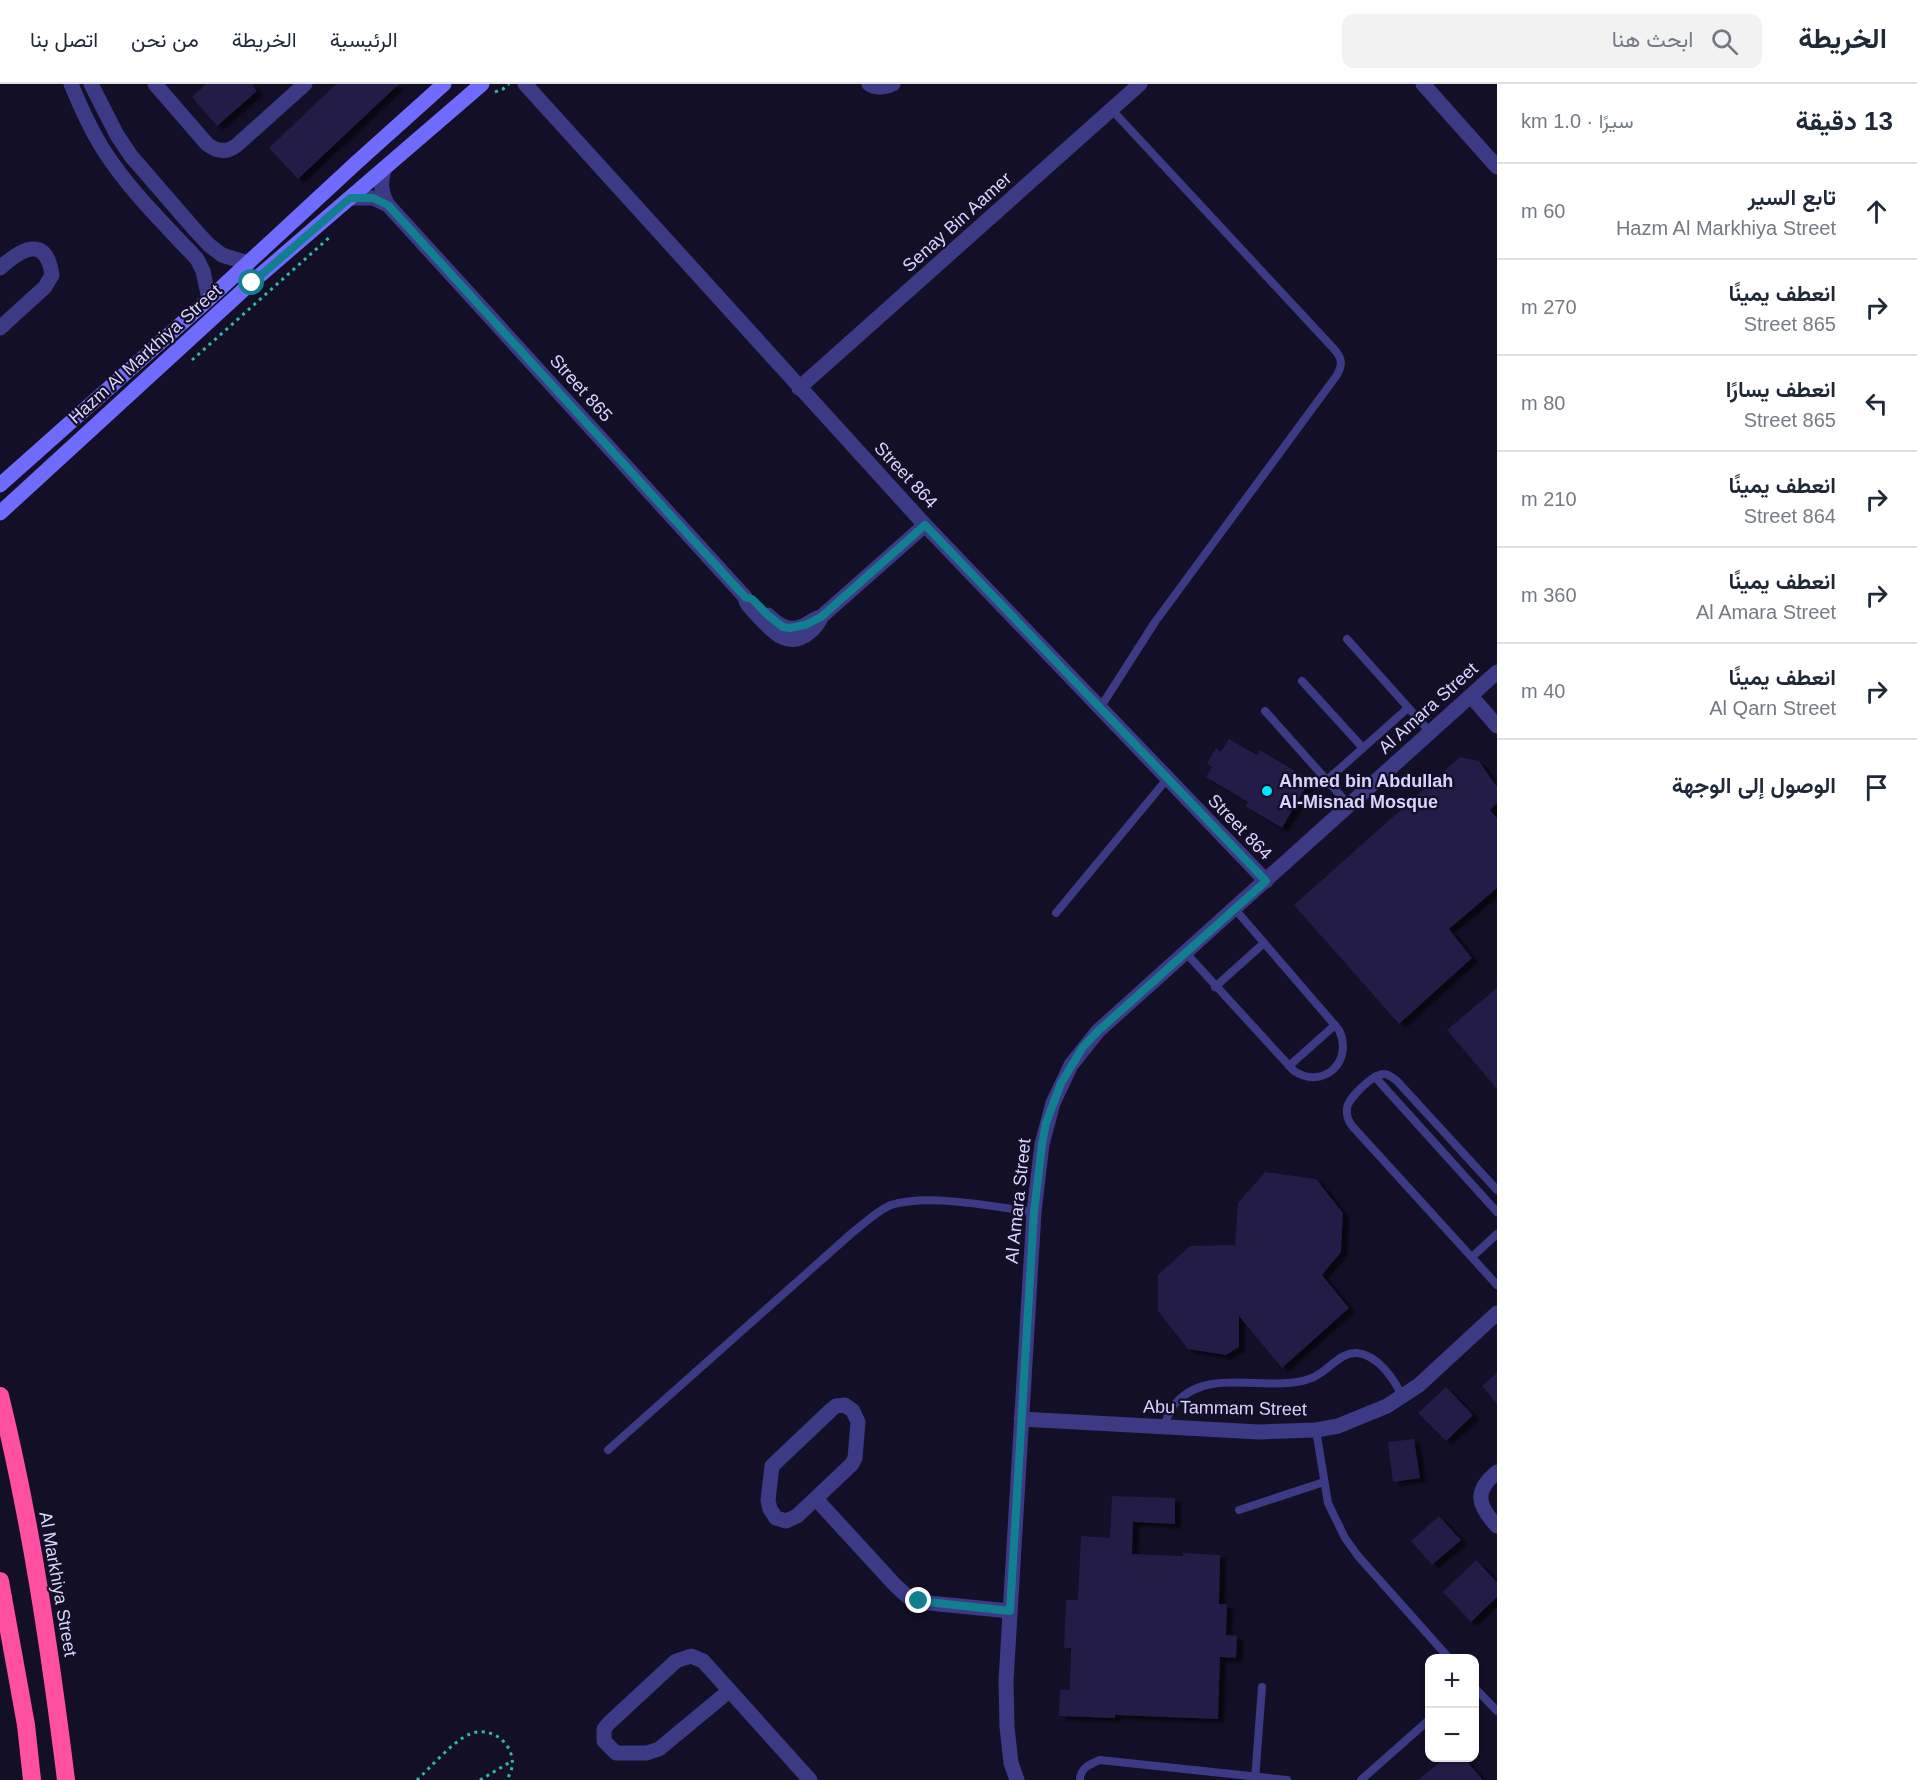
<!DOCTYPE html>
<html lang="ar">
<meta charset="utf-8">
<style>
:root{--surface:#fff;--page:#f2f2f3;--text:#1f2937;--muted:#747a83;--line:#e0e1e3}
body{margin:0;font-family:Arial,Vazirmatn,sans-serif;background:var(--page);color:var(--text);direction:rtl}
.controls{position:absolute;right:18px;bottom:18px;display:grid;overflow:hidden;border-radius:12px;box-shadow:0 2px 4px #0004}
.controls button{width:54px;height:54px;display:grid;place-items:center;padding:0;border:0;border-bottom:2px solid var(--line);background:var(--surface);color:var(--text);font:30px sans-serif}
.stop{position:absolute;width:18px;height:18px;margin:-14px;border:4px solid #117e91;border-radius:50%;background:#fff}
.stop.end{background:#117e91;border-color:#fff;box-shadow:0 2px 6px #0008}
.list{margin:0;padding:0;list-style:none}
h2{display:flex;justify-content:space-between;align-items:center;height:78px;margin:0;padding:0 24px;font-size:26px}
h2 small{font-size:20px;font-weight:400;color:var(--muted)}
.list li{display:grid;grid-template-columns:39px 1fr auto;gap:18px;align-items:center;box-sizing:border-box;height:96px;padding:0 24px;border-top:2px solid var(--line)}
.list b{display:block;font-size:22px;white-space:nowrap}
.list p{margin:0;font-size:20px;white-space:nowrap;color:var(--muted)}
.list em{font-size:20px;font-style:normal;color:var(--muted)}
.icon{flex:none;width:33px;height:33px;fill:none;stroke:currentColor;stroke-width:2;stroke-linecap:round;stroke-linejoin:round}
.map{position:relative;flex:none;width:1497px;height:1696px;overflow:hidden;direction:ltr}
header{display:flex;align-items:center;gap:36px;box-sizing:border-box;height:84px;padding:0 30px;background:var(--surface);border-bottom:2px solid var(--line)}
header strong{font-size:28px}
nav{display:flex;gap:33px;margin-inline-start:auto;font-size:21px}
.search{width:420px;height:54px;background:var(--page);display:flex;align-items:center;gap:15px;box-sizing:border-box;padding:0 21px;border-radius:12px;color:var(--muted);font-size:22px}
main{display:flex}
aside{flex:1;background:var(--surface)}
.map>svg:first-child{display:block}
.building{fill:#241b47;filter:url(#shadow)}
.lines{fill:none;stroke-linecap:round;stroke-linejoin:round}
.path{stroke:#2fb8b0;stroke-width:3;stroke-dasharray:3 4.5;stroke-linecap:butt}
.lane{stroke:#3d3a85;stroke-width:8}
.street{stroke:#3d3a85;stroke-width:15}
.secondary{stroke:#6f6bff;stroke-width:15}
.highway{stroke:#ff4fa3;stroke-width:18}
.route{stroke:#117e91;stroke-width:8}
.poi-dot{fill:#00e5ff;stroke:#130f26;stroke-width:2}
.labels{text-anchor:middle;stroke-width:4.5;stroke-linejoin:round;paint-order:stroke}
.street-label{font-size:18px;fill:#d9d4ff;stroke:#130f26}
.poi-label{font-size:18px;font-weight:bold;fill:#d9d4ff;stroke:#130f26;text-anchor:start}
</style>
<header>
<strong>الخريطة</strong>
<div class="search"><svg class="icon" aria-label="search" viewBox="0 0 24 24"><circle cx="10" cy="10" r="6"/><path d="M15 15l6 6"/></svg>ابحث هنا</div>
<nav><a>الرئيسية</a><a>الخريطة</a><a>من نحن</a><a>اتصل بنا</a></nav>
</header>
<main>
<aside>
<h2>13 دقيقة<small>سيرًا · 1.0 km</small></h2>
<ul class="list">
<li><svg class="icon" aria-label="ahead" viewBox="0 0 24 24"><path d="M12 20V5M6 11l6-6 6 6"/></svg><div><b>تابع السير</b><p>Hazm Al Markhiya Street</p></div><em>60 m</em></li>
<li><svg class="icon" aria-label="right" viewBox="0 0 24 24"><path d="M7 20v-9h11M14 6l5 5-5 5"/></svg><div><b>انعطف يمينًا</b><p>Street 865</p></div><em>270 m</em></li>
<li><svg class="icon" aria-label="left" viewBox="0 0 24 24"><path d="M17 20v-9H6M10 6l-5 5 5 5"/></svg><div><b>انعطف يسارًا</b><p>Street 865</p></div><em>80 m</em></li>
<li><svg class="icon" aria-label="right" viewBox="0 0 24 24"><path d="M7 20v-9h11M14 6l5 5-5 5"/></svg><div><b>انعطف يمينًا</b><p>Street 864</p></div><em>210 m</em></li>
<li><svg class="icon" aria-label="right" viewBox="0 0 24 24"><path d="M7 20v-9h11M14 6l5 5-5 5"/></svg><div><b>انعطف يمينًا</b><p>Al Amara Street</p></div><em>360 m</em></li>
<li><svg class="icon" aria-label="right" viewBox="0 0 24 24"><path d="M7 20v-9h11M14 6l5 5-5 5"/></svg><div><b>انعطف يمينًا</b><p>Al Qarn Street</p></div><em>40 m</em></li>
<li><svg class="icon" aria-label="arrive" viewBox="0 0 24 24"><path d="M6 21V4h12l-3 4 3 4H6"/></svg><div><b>الوصول إلى الوجهة</b></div></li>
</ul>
</aside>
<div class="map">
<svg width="1497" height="1696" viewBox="0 0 1497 1696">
<defs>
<filter id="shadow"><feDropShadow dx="6" dy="4" stdDeviation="1.5" flood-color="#0009"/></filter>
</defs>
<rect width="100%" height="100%" fill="#130f26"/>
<g class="building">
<path d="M206 0H252L257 7 217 42 192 13Z"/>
<path d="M336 0H399L298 95 269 64Z"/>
<path d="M1229 655 1257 671 1260 666 1310 696 1282 744 1245 722 1248 718 1206 693 1212 683 1207 679 1216 664 1221 668Z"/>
<path d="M1460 673 1479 677 1497 703V719L1490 726 1497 734V804L1449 845 1472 874 1399 940 1294 821Z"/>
<path d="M1497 904V1005L1447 946Z"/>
<path d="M1265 1088 1316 1095 1343 1129 1341 1168 1322 1191 1349 1224 1282 1284 1239 1232V1263L1226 1271 1188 1265 1158 1227V1191L1190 1162 1235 1161 1238 1119Z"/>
<path d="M1497 1289V1320L1482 1302Z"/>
<path d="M1446 1303 1473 1331 1446 1357 1418 1329Z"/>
<path d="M1414 1355 1420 1394 1393 1398 1388 1358Z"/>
<path d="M1112 1412 1175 1414V1440L1133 1438 1132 1470 1183 1472V1469L1220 1471 1219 1520H1227L1226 1551 1237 1552 1236 1574 1220 1573 1218 1635 1115 1631V1634L1059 1632 1060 1606H1070L1071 1564H1064L1066 1516H1078L1081 1452 1110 1454Z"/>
<path d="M1439 1432 1461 1456 1432 1481 1411 1457Z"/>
<path d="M1476 1476 1497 1498V1513L1471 1538 1443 1508Z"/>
<path d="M1445 1674H1464L1483 1696H1418Z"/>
</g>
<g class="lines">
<g class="path">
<path d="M495 8 503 5 509 0"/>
<path d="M192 276 331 152"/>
<path d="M417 1696C431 1683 453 1657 470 1650 498 1639 525 1672 506 1696"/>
<path d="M480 1696 512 1677"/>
</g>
<g class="lane">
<path d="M1347 555 1430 648"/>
<path d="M1302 597 1363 664"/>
<path d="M1100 624 1155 538 1337 291C1343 280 1342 274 1334 265L1112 26"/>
<path d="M1265 627 1349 721"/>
<path d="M1327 696 1408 624"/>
<path d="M1056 829 1167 695"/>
<path d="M1185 868 1294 987C1323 1006 1354 978 1339 946L1234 824"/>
<path d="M1215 903 1264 859"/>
<path d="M1289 982 1335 941"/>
<path d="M1375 993 1497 1128"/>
<path d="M1497 1106 1397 997C1393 994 1389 990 1384 990 1373 990 1347 1015 1347 1025 1346 1032 1349 1038 1353 1043L1497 1201"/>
<path d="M1472 1173 1497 1150"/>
<path d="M1163 1343C1167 1335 1170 1325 1176 1319 1208 1282 1269 1309 1309 1295 1327 1290 1338 1268 1357 1269 1378 1271 1394 1295 1402 1312"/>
<path d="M1316 1346 1328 1419 1345 1454 1358 1472 1449 1574"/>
<path d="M608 1366 853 1148C865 1139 878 1126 891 1121 929 1109 994 1123 1034 1128"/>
<path d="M1239 1426 1324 1398"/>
<path d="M1474 1603 1497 1627"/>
<path d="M1080 1696C1080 1684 1090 1680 1100 1676L1287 1696"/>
<path d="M1255 1696 1262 1603"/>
<path d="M1361 1696 1430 1635"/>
</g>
<g class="street">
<path d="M71 0C80 22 89 42 101 62 127 104 164 140 197 175L203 187 209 215"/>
<path d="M91 0 117 51 131 72 196 147 209 161 222 171 248 179"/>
<path d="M155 0 207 60C217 68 227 69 237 61L305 0"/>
<path d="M525 0 925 441 1266 797"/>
<path d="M869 0C877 5 884 4 893 0"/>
<path d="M1423 0 1497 83"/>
<path d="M384 86C380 99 381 109 388 121L745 513C746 521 753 526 758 532 773 548 788 566 810 548 815 544 819 539 821 533"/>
<path d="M350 114H373L388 121"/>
<path d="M0 184C21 165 46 150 52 191L45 203 0 244"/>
<path d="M799 304 1140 0"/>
<path d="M768 531C778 541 789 548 803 542 810 539 814 534 821 533L925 441"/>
<path d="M1471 612 1497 642"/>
<path d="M845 1321 853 1327 858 1338 855 1374 852 1380 797 1432 786 1437 776 1434 770 1425 768 1416 772 1382 831 1326 836 1322Z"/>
<path d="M1021 1335 1259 1348 1316 1346 1338 1342 1387 1322 1419 1301 1497 1229"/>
<path d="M1497 1388C1474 1407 1477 1421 1497 1442"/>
<path d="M816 1415 895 1501 907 1512 929 1519 1010 1527"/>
<path d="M729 1607 659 1665 647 1669H616L604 1657V1645L609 1639 676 1577 691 1572 703 1577 810 1696"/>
<path d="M1017 1696 1011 1679 1007 1643 1006 1597 1034 1128 1042 1060 1053 1019 1071 981 1098 947 1497 588"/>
</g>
<g class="secondary">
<path d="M0 401 209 215 356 79 444 0"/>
<path d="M0 429 251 199 482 0"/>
</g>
<g class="highway">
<path d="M0 1312C31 1438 50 1567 66 1696"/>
<path d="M0 1497 26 1641 32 1696"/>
</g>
</g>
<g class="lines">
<path class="route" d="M252 199 350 114H373L388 121 745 513 752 515 770 533 783 543 790 544 805 541 821 533 925 441 1266 797 1098 947 1083 963 1061 999 1046 1039 1042 1060 1034 1128 1010 1527 919 1517"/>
</g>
<circle class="poi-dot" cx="1267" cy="707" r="6"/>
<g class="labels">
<g class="street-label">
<text transform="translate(957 138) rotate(-42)" y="6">Senay Bin Aamer</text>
<text transform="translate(145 270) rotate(-42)" y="6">Hazm Al Markhiya Street</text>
<text transform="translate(581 304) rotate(48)" y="6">Street 865</text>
<text transform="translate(906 391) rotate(47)" y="6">Street 864</text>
<text transform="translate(1428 624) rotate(-42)" y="6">Al Amara Street</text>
<text transform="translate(1240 743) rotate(46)" y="6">Street 864</text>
<text transform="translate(1018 1117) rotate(-84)" y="6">Al Amara Street</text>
<text transform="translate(1225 1324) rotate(1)" y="6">Abu Tammam Street</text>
<text transform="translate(58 1500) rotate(80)" y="6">Al Markhiya Street</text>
</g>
<g class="poi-label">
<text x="1279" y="703">Ahmed bin Abdullah<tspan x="1279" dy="21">Al-Misnad Mosque</tspan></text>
</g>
</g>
</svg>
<div class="controls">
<button>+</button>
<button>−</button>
</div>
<div class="stop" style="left:252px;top:199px"></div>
<div class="stop end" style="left:919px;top:1517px"></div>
</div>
</main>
